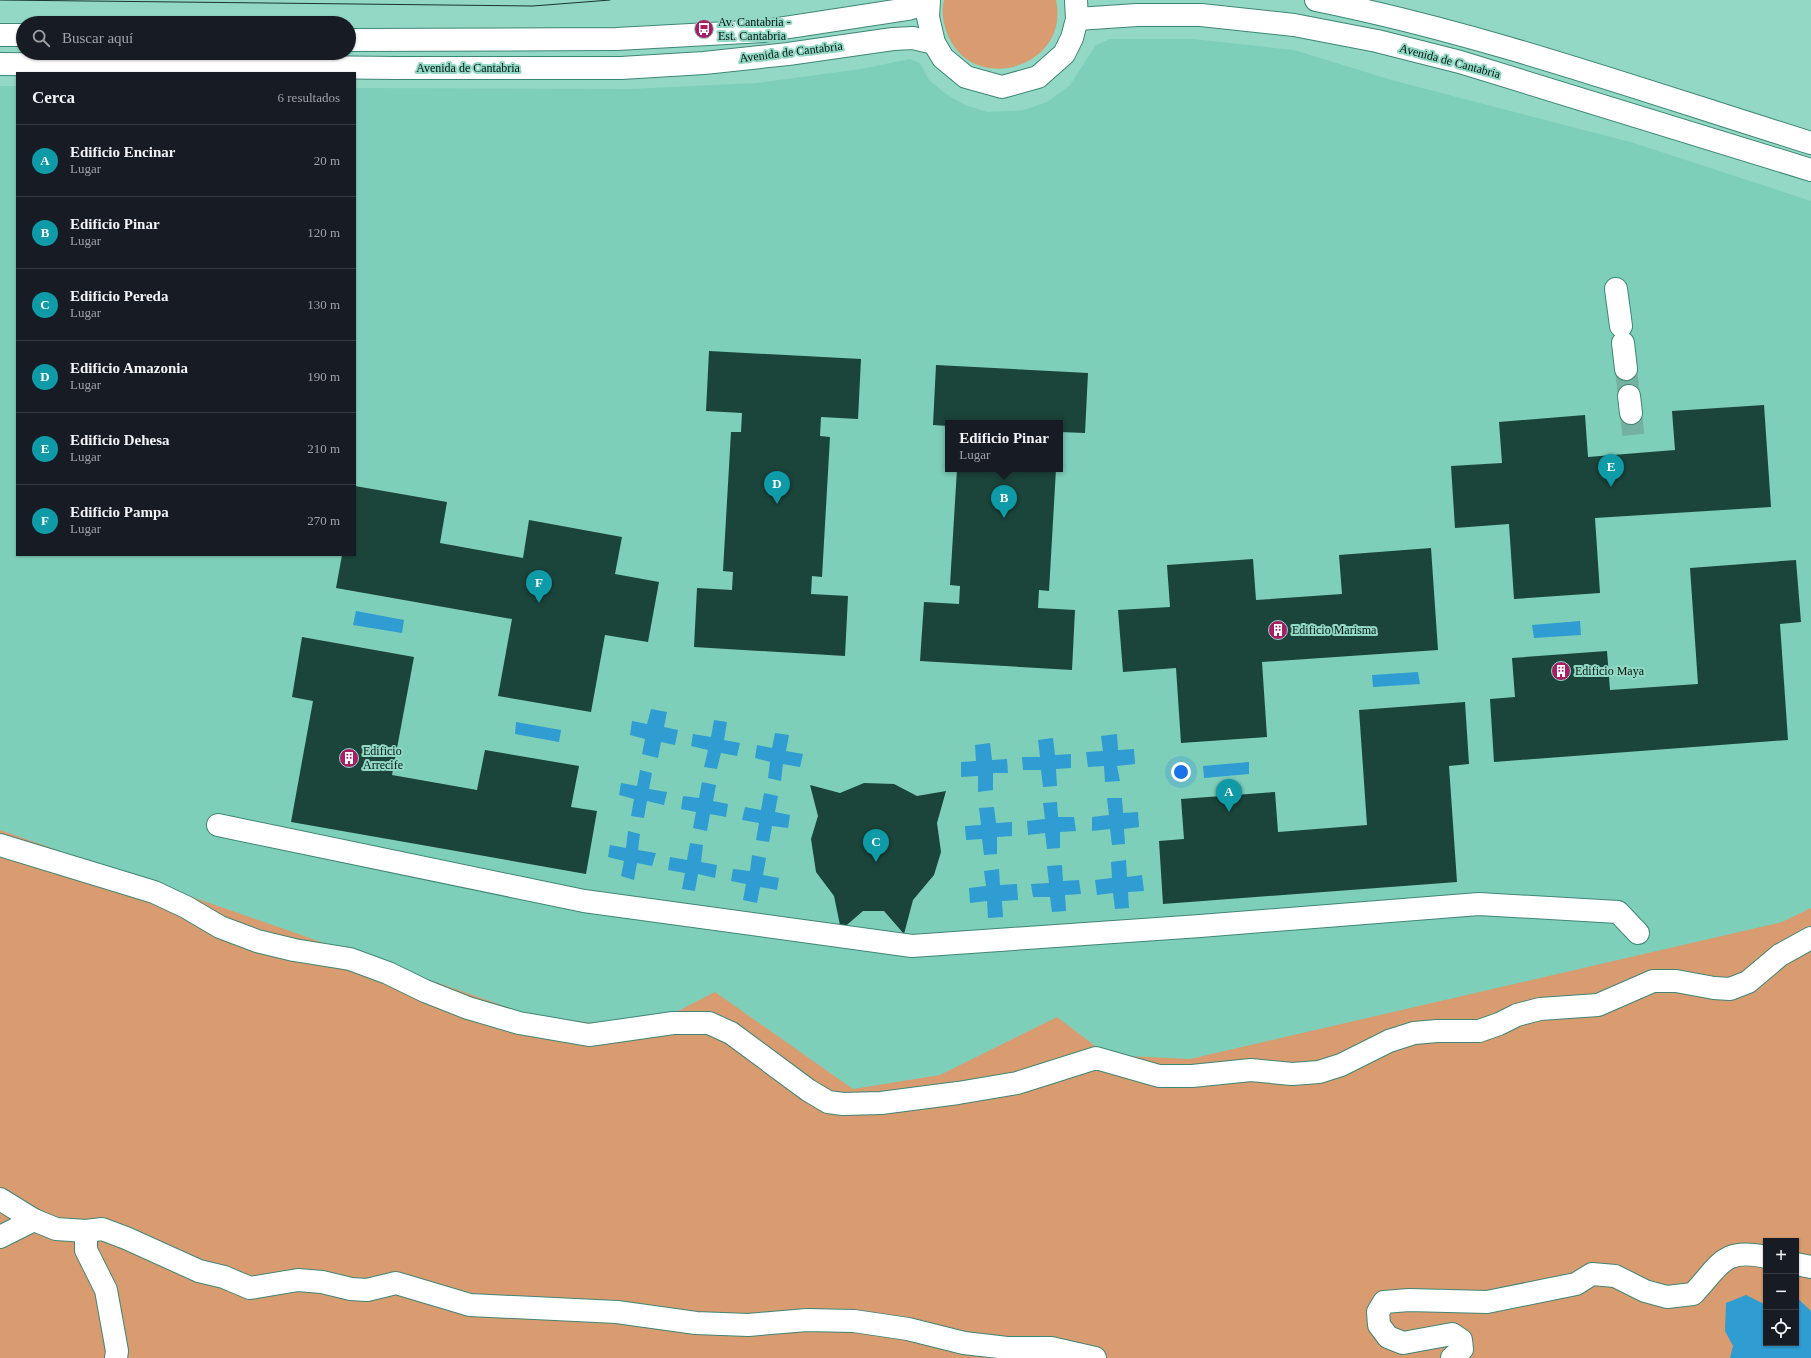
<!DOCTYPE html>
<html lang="es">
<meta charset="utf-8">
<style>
:root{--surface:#171b24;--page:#20242c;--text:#f1f3f6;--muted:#9ea1a6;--line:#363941;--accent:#d093b5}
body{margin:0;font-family:"Times New Roman",serif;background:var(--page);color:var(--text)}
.controls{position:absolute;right:12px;bottom:12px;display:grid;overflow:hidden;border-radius:0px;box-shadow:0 1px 3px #0004}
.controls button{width:36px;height:36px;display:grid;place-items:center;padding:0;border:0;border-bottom:1px solid var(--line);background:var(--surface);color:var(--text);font:20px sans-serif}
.you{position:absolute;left:1181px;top:772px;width:14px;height:14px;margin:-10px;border:3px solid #fff;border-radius:50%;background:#1a73e8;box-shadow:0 0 0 6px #1a73e833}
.badge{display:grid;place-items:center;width:26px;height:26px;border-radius:50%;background:var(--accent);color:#fff;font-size:13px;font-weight:700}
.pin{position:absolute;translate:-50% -33px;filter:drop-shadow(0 1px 2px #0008)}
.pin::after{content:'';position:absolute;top:21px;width:14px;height:12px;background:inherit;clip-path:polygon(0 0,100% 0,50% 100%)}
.popup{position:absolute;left:945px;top:420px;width:118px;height:52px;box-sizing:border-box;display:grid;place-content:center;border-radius:0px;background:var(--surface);filter:drop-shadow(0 1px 3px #0005);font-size:13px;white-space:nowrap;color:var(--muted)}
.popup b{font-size:15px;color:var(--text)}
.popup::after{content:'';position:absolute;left:50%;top:100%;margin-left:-8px;border:8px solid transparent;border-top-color:var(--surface)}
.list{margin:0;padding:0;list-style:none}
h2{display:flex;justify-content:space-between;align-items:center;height:52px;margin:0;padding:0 16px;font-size:17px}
h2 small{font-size:13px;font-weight:400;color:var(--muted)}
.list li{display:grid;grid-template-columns:26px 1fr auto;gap:12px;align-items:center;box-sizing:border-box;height:72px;padding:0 16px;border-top:1px solid var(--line)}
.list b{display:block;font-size:15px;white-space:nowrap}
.list p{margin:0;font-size:13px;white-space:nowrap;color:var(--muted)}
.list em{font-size:13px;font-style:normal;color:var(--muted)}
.icon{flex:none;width:22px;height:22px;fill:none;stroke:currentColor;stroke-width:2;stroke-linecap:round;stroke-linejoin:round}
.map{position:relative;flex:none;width:1811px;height:1358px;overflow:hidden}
.search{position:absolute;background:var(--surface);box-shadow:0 1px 3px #0004;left:16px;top:16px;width:340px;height:44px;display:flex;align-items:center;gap:10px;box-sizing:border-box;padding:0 14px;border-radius:22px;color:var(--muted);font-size:15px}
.panel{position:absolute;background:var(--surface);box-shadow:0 1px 3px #0004;left:16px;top:72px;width:340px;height:484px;border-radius:0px}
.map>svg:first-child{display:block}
.built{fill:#7ecfba;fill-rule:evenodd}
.green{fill:#d99b70;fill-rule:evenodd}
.water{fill:#2f9cd2}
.building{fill:#1b443a}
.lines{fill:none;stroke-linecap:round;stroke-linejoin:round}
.minor-tunnel{stroke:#75b1a1;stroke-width:22;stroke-dasharray:22 11;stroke-linecap:butt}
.minor-casing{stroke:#3f8675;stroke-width:24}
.minor{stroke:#fff;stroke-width:22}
.tram{stroke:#19372e;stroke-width:1}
.labels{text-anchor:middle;stroke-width:4;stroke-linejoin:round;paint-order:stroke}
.poi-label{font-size:12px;fill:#001610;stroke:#92d8c5;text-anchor:start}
.street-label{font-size:12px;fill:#001610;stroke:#92d8c5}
</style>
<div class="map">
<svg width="1811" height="1358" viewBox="0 0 1811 1358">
<rect width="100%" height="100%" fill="#92d8c5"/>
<path class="built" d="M1110 39H1193L1294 50 1395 81 1634 143 1811 201V1358H0V86H17V555H355V88L630 89 756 83 861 69 910 59 920 63 929 80 946 94 965 105 987 112 1008 111 1024 110 1047 102 1070 85 1096 45ZM948 423H1060V469H948ZM1766 1241H1796V1343H1766Z"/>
<g class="green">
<path d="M944 0H1056C1071 68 971 97 947 33 943 22 941 11 944 0Z"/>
<path d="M0 830 536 1017 596 1023 678 1011 715 992 853 1089 940 1075 1057 1017 1107 1055 1190 1059 1782 922 1811 908V1358H0ZM1766 1241H1796V1343H1766Z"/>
</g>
<g class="water">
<path d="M356 611 404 620 402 633 353 625Z"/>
<path d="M1580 621 1581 635 1534 638 1532 625Z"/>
<path d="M1418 672 1420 684 1373 687 1372 675Z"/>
<path d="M651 709 667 712 664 727 678 730 675 745 661 742 658 758 642 754 645 739 630 735 632 721 647 724Z"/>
<path d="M714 720 727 722 724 740 740 743 737 756 721 753 717 769 704 767 708 750 691 746 693 734 711 737Z"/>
<path d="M516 722 561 730 559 742 515 734Z"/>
<path d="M775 733 789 735 786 751 803 754 800 767 783 764 781 781 768 778 770 762 755 758 757 745 772 748Z"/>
<path d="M1117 734 1118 750 1134 749 1135 764 1117 766 1120 781 1105 782 1104 766 1088 767 1086 752 1103 751 1101 736Z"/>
<path d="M1053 738 1055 755 1071 754V768L1056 769 1057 786 1043 787 1041 770H1023L1022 757H1040L1038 740Z"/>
<path d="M990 743 992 760 1007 759 1008 773H993V790L978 792V776L961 777V762L976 761 975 745Z"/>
<path d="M1249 762V774L1204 778 1203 766Z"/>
<path d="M640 770 652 773 649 789 667 792 664 805 647 801 644 818 631 816 634 799 619 795 621 783 637 786Z"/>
<path d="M702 782 716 785 713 801 728 804 726 817 710 814 707 831 693 828 696 812 681 809 683 796 699 798Z"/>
<path d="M764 793 778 796 775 812 790 815 788 828 772 826 769 842 756 840 759 823 742 820 745 807 761 810Z"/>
<path d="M1107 798H1122L1123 813 1138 812 1139 827 1124 829 1125 844 1112 845 1110 829 1092 831V817L1109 815Z"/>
<path d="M1057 802 1058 817H1074L1076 831 1060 832V848L1047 849 1045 833 1028 835 1027 821 1045 819 1043 803Z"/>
<path d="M994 807 996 823 1012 822V836L997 837V854L984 855 982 839 966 840 965 826 981 825 979 808Z"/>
<path d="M628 831 640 834 638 850 656 853 652 866 637 863 634 880 621 876 624 861 608 857 610 845 626 848Z"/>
<path d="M690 843 703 845 701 862 717 865 715 878 698 874 695 891 682 889 685 873 668 870 670 857 687 860Z"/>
<path d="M752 855 766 858 763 875 779 878 777 890 760 887 757 903 743 900 746 884 731 881 733 869 750 871Z"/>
<path d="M1126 860 1127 877 1142 875 1144 891 1128 892 1129 908 1115 909 1113 893 1097 895 1095 880 1112 878 1111 862Z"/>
<path d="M1062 865 1063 881 1079 880 1081 894 1065 895 1066 911 1052 912 1050 897H1033L1031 884 1049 883 1047 866Z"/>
<path d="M999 869 1000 885 1017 884 1018 900 1002 901 1003 917 988 918 987 901 970 903 969 888 986 886 984 871Z"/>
<path d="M1746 1295 1766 1305V1343H1796V1297L1811 1311V1358H1730L1733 1346 1725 1331 1726 1303Z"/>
</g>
<g class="building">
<path d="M709 351 861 359 858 419 821 417 820 436 830 437 822 577 812 576 811 594 848 596 845 656 694 647 697 588 732 590 733 572 723 571 731 432H741L742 413 706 411Z"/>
<path d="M936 365 1088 373 1085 433 1060 432V423H948V426L933 425Z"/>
<path d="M1764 405 1771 507 1595 518 1600 593 1514 599 1509 524 1455 528 1451 466 1502 463 1499 422 1585 415 1588 457 1675 450 1672 411Z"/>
<path d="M957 469H1056L1049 591 1039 590 1038 608 1075 610 1072 670 920 661 924 602 959 604 960 586 950 585Z"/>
<path d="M355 486 447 502 440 543 523 558 529 520 622 537 615 574 659 582 648 642 605 635 591 712 498 696 512 619 336 588 342 555H355Z"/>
<path d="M1431 548 1438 650 1262 662 1267 737 1181 743 1176 668 1123 672 1118 610 1170 607 1167 565 1253 559 1256 600 1342 594 1339 555Z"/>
<path d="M1796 560 1801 622 1780 624 1788 740 1494 762 1490 699 1515 697 1512 658 1607 651 1610 690 1698 684 1690 568Z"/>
<path d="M302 637 414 657 392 775 477 790 485 750 579 766 571 807 597 811 586 874 291 822 313 701 292 697Z"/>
<path d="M1465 702 1469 764 1449 766 1457 882 1163 904 1159 841 1184 839 1181 799 1275 792 1278 832 1367 825 1359 710Z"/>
<path d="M864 783 894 784 917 796 946 791 937 823 941 852 934 875 913 900 904 934 884 911H863L841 930 834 896 816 872 811 839 818 816 810 785 840 793Z"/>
</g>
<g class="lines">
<g class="minor-tunnel">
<path d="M1626 369 1629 396"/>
<path d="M1631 413 1634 442"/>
</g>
<g class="minor-casing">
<g id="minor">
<path d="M929 0 928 17 934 43 943 58 966 77 1002 87 1038 77 1064 54 1072 38 1077 19 1076 0"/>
<path d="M1316 0C1485 34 1647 92 1811 143"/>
<path d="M1077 19 1137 15H1201L1294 25 1377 41 1460 62 1811 170"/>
<path d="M0 35H23"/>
<path d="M349 40 617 39 764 31 908 9 928 3"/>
<path d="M0 64 398 68H621L704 63 788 54 893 39 913 38 934 43"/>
<path d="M1616 289 1621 326"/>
<path d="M1623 343 1626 369"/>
<path d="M1629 396 1631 413"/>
<path d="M218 825 584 901 912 946 1200 926 1479 904 1618 912 1638 933"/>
<path d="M0 845 154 892 186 907 220 927 257 941 294 950 350 959 388 973 425 991 468 1008 519 1023 589 1035 673 1023H709L731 1033 808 1090 828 1102 843 1104 881 1103 958 1093 1017 1083 1096 1058 1159 1076H1192L1251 1070 1292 1074 1319 1072 1341 1065 1389 1041 1414 1033 1437 1031H1479L1499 1024 1517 1015 1540 1009 1598 1005 1653 981H1676L1714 988 1730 989 1748 982 1780 955 1811 938"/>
<path d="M0 1199 34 1220 56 1229 86 1231 102 1229 126 1238 199 1271 224 1277 250 1288 298 1280 322 1282 351 1289 367 1290 396 1283 470 1305 617 1312 696 1323 748 1325 807 1320 854 1321 908 1329 964 1343 1007 1348H1051L1095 1358"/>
<path d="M86 1231V1250L106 1290 117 1351 116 1358"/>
<path d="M0 1237 34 1220"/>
<path d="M1796 1264 1811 1267"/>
<path d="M1452 1358 1462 1349 1461 1340 1452 1334 1403 1343 1388 1337 1379 1325 1378 1312 1384 1302 1409 1300 1487 1302 1576 1284 1592 1274 1615 1276 1645 1291 1667 1297 1693 1294C1720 1266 1722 1247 1766 1257"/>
</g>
</g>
<use href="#minor" class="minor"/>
<path class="tram" d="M0 0 533 6 610 0"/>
</g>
<defs>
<g id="bus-disc" transform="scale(1)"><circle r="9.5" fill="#a71e65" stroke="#92d8c5"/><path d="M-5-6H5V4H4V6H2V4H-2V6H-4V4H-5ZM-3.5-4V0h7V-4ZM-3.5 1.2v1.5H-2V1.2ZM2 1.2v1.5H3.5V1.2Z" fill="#fff"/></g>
<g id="building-disc" transform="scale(1)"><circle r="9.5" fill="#a71e65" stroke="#92d8c5"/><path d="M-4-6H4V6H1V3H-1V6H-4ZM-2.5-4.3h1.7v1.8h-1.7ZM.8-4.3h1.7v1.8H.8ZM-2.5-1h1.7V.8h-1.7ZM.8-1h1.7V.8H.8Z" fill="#fff"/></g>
</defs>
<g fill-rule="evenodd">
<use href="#bus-disc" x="704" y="29"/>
<use href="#building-disc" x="1278" y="630"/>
<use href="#building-disc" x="1561" y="671"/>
<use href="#building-disc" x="349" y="758"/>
</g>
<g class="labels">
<g class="poi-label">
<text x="718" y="26">Av. Cantabria -<tspan x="718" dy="14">Est. Cantabria</tspan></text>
<text x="1292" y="634">Edificio Marisma</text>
<text x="1575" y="675">Edificio Maya</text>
<text x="363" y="755">Edificio<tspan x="363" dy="14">Arrecife</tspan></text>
</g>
<g class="street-label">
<text transform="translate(791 52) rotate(-7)" y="4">Avenida de Cantabria</text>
<text transform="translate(1450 61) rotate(15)" y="4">Avenida de Cantabria</text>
<text x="468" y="72">Avenida de Cantabria</text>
</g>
</g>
</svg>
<div class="controls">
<button>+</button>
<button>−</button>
<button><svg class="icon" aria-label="locate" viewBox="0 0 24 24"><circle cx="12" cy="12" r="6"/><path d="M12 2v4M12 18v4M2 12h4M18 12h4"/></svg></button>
</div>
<div class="you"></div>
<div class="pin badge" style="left:1229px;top:812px;background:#0f9aa8">A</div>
<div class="pin badge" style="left:1004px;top:518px;background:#0f9aa8">B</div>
<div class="popup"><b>Edificio Pinar</b>Lugar</div>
<div class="pin badge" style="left:876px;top:862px;background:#0f9aa8">C</div>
<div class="pin badge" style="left:777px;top:504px;background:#0f9aa8">D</div>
<div class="pin badge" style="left:1611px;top:487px;background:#0f9aa8">E</div>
<div class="pin badge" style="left:539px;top:603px;background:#0f9aa8">F</div>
<div class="search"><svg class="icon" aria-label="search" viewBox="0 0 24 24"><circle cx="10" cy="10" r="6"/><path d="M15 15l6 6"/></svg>Buscar aquí</div>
<section class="panel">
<h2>Cerca<small>6 resultados</small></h2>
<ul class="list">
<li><span class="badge" style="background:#0f9aa8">A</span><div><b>Edificio Encinar</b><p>Lugar</p></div><em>20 m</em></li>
<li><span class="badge" style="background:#0f9aa8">B</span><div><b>Edificio Pinar</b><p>Lugar</p></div><em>120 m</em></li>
<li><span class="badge" style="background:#0f9aa8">C</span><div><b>Edificio Pereda</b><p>Lugar</p></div><em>130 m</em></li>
<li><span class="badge" style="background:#0f9aa8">D</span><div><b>Edificio Amazonia</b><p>Lugar</p></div><em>190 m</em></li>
<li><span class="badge" style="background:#0f9aa8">E</span><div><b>Edificio Dehesa</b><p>Lugar</p></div><em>210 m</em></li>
<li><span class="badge" style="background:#0f9aa8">F</span><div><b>Edificio Pampa</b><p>Lugar</p></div><em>270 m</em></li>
</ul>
</section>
</div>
